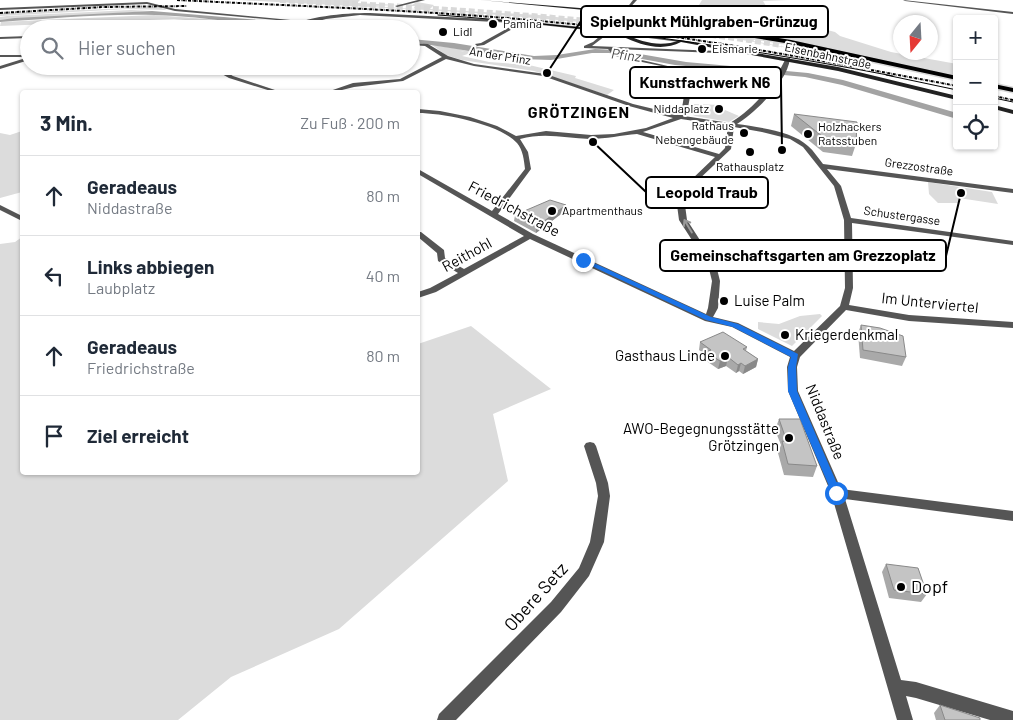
<!DOCTYPE html>
<html lang="de">
<meta charset="utf-8">
<style>
:root{--surface:#fff;--page:#f2f2f3;--text:#1f2937;--muted:#747a83;--line:#e0e1e3}
body{margin:0;font-family:Barlow,sans-serif;background:var(--page);color:var(--text)}
.controls{position:absolute;right:15px;top:15px;display:grid;overflow:hidden;border-radius:5px;box-shadow:0 1px 4px #0004}
.controls button{width:45px;height:45px;display:grid;place-items:center;padding:0;border:0;border-bottom:1px solid var(--line);background:var(--surface);color:var(--text);font:25px sans-serif}
.compass{position:absolute;left:893px;top:15px;width:45px;height:45px;border-radius:50%;background:var(--surface);box-shadow:0 1px 4px #0004;rotate:198deg}
.stop{position:absolute;width:15px;height:15px;margin:-11px;border:4px solid #1a73e8;border-radius:50%;background:#fff}
.stop.end{background:#1a73e8;border-color:#fff;box-shadow:0 1px 5px #0008}
.list{margin:0;padding:0;list-style:none}
h2{display:flex;justify-content:space-between;align-items:center;height:65px;margin:0;padding:0 20px;font-size:21px}
h2 small{font-size:16px;font-weight:400;color:var(--muted)}
.list li{display:grid;grid-template-columns:32px 1fr auto;gap:15px;align-items:center;box-sizing:border-box;height:80px;padding:0 20px;border-top:1px solid var(--line)}
.list b{display:block;font-size:19px;white-space:nowrap}
.list p{margin:0;font-size:16px;white-space:nowrap;color:var(--muted)}
.list em{font-size:16px;font-style:normal;color:var(--muted)}
.icon{flex:none;width:28px;height:28px;fill:none;stroke:currentColor;stroke-width:2;stroke-linecap:round;stroke-linejoin:round}
.map{position:relative;flex:none;width:1013px;height:720px;overflow:hidden}
.search{position:absolute;background:var(--surface);box-shadow:0 1px 4px #0004;left:20px;top:20px;width:400px;height:55px;display:flex;align-items:center;gap:12px;box-sizing:border-box;padding:0 18px;border-radius:28px;color:var(--muted);font-size:19px}
.panel{position:absolute;background:var(--surface);box-shadow:0 1px 4px #0004;left:20px;top:90px;width:400px;height:385px;border-radius:5px}
.map>svg:first-child{display:block}
.green{fill:#dcdcdc}
.water{fill:#a3a3a3}
.lines{fill:none;stroke-linecap:round;stroke-linejoin:round}
.secondary-tunnel{stroke:#d9d9d9;stroke-width:4.5;stroke-dasharray:4.5 2;stroke-linecap:butt}
.highway-tunnel{stroke:#d9d9d9;stroke-width:6;stroke-dasharray:6 3;stroke-linecap:butt}
.highway-casing{stroke:#dbdbdb;stroke-width:3}
.street{fill:#555;fill-rule:evenodd}
.secondary{fill:#222;fill-rule:evenodd}
.highway{fill:#000;fill-rule:evenodd}
.tram{stroke:#000;stroke-width:1}
.rail{stroke:#000;stroke-width:2;stroke-dasharray:3 1 0.5 1;stroke-linecap:butt}
.wall{fill:#a9a9a9}
.shaded-wall{fill:#898989}
.building{fill:#c4c4c4;stroke:#898989}
.oneway{stroke:#999}
.route{fill:#1a73e8}
.poi-dot{fill:#000;stroke:#fff;stroke-width:2}
.labels{text-anchor:middle;stroke-width:4;stroke-linejoin:round;paint-order:stroke}
.far-poi-label{font-size:12px;fill:#000;stroke:#fff;text-anchor:start}
.far-street-label{font-size:12px;fill:#000;stroke:#fff}
.far-water-label{font-size:14px;font-style:italic;fill:#444;stroke:#fff}
.street-label{font-size:15px;fill:#000;stroke:#fff}
.poi-label{font-size:15px;fill:#000;stroke:#fff;text-anchor:start}
.far-district-label{font-size:16px;font-weight:bold;letter-spacing:1px;fill:#000;stroke:#fff}
.near-poi-label{font-size:18px;fill:#000;stroke:#fff;text-anchor:start}
.near-street-label{font-size:18px;fill:#000;stroke:#fff}
.leader{fill:none;stroke:#000;stroke-width:2}
.callout-dot{fill:#000;stroke:#fff;stroke-width:2}
.callout{fill:#fff;stroke:#000;stroke-width:2}
.callout-label{font-size:16px;text-anchor:middle;font-weight:bold;fill:#000}
</style>
<div class="map">
<svg width="1013" height="720" viewBox="0 0 1013 720">
<rect width="100%" height="100%" fill="#fff"/>
<g class="green">
<path d="M239 0H360L357 3 398 5 372 6 416 9 414 8 415 6H410L417 2 434 5 430 9 539 15 600 22 607 15H613L612 18 616 19 615 25 463 12Z"/>
<path d="M702 0H788L763 1 771 14 787 17 792 21 835 32 840 36 891 52 957 64V76L764 37 759 28 696 10Z"/>
<path d="M159 7 167 10 127 9 0 16V13Z"/>
<path d="M131 10 152 11 0 20V17L7 16Z"/>
<path d="M154 15 232 21 283 27 279 29 237 28 242 25 174 19 0 26 1 22Z"/>
<path d="M700 28 759 37 816 49 757 38 753 41 812 52 690 31Z"/>
<path d="M411 42 466 50 460 52 468 50 476 51 462 56 489 62 529 65 576 76 575 78 614 90 607 95 534 71 462 60 446 55 432 45Z"/>
<path d="M692 104 721 105 725 110 739 116 729 122 695 116 693 115Z"/>
<path d="M22 131V192L0 198V133L10 135Z"/>
<path d="M928 182 992 192 998 204 959 198V203H938L929 194Z"/>
<path d="M22 237V472H418V344L471 326 551 389 493 414 508 481 339 629 231 677 178 720H0V244L15 242Z"/>
<path d="M820 314 822 316 792 346 758 329V322L779 324 800 316Z"/>
</g>
<g class="water">
<path d="M152 11 293 23 322 29C273 29 224 19 175 16 120 12 55 18 0 22V20L15 18Z"/>
<path d="M411 39 454 43 534 56 557 55 595 49 617 50 686 62 808 73 843 80 957 113V119L842 85 805 77 675 65 609 53H592L551 60 521 59 411 42Z"/>
</g>
<g class="lines">
<path class="secondary-tunnel" d="M623 26 624 35"/>
<path class="highway-tunnel" d="M280 0C448 9 616 19 782 45"/>
<g class="highway-casing">
<g id="highway">
<path d="M630 11 699 25 791 40 957 76V80L791 44 699 29 628 14Z"/>
<path d="M994 84 1013 88V92L994 88Z"/>
</g>
</g>
<g class="street">
<path d="M418 0H425L397 7 395 6Z"/>
<path d="M633 0H637L625 13H623Z"/>
<path d="M903 0 1013 12V14L905 1Z"/>
<path d="M147 2 175 9 301 21 299 22 175 11 147 4 0 10V8Z"/>
<path d="M370 13 522 21 582 27 682 41 680 42 609 33 592 46 718 51 746 50 744 52 718 53 614 49C621 58 669 65 684 70 692 83 692 102 684 116L730 123C756 107 773 85 786 58H790C788 81 756 112 737 124 757 127 793 131 808 146 814 151 818 158 823 164L1013 189V193L827 169 841 186 851 218 1013 241V245L852 223 853 288 849 305 909 315 1013 322V328L909 321 846 310 800 357 797 367 798 391 841 489 1013 511V521L845 499 901 680 916 682 1013 711V720H990L916 698 906 696 913 720H897L831 493 788 391 787 367 790 357 732 327 705 321 530 239 436 292 418 298V292L430 288 458 273 438 261 437 253 418 237V232H421L444 250 445 258 464 269 524 236 418 174V169L492 211 525 169C524 160 523 150 517 143 500 124 443 113 418 113V109L440 111 470 117 497 126 516 136 546 131 591 135 614 134 646 128 673 118 629 106 543 76 474 66 446 59 403 81 354 87 334 92H327L353 83 400 79 442 57 425 46 411 45V43L428 44 448 56 474 64 546 74 633 104 679 115C685 102 686 85 680 72L666 67 618 57 613 55 608 49 584 48V46L593 42 605 32 523 23 484 45 477 46 475 44 481 43 517 23 360 15 326 19 289 29H282C308 16 342 13 370 13ZM681 119 728 126 725 148 719 154 643 132ZM734 127 762 132 790 139 803 147 834 186 844 220 845 288 840 306 794 351 738 323 713 317 718 308 720 281 716 265 687 220 685 205 695 183 731 149ZM637 134 715 157 690 181 677 205 679 220 708 265 712 281 708 308 706 314 533 234 498 214 531 169 528 152 520 139C544 132 566 138 590 139 606 139 622 135 637 134Z"/>
<path d="M29 36V38L0 39V37Z"/>
<path d="M0 55H25L27 56 25 57H0Z"/>
<path d="M29 57V60L0 69V66Z"/>
<path d="M163 66H216L233 76 281 92H274L229 78 213 69 192 71Z"/>
<path d="M0 205 22 216V221L0 210Z"/>
<path d="M590 442 594 443 596 446 608 483 610 496 604 542 589 576 561 612 456 720H437L439 714 551 602 579 568 590 542 598 496 596 483 584 446 586 443Z"/>
</g>
<g class="secondary">
<path d="M480 0 630 12 632 13 629 18 650 19 627 20 624 22 622 21 627 14Z"/>
<path d="M624 34C643 42 660 48 680 40L838 67 957 96V100L838 71 681 42C662 52 640 45 622 36Z"/>
<path d="M994 105 1013 110V114L994 109Z"/>
</g>
<use href="#highway" class="highway"/>
<g class="tram">
<path d="M438 15C591 26 742 47 893 76"/>
<path d="M886 75 957 90"/>
<path d="M994 98 1013 102"/>
</g>
<g class="rail">
<path d="M177 0C315 7 453 11 591 26 714 40 835 63 957 86"/>
<path d="M0 13 103 7 187 6"/>
<path d="M994 96 1013 100"/>
</g>
</g>
<g class="wall">
<path d="M794 114 856 144 852 156 823 152 791 126Z"/>
<path d="M566 205 565 211 536 233 514 221 515 215Z"/>
<path d="M861 325 906 357 902 366 860 358 858 333Z"/>
<path d="M700 342 747 347 746 351 758 359 756 367 743 374 739 371 736 373 726 366 718 369 705 360 706 355 699 350Z"/>
<path d="M779 419 817 466 813 477 784 475 778 453 781 445 775 430Z"/>
<path d="M886 564 927 594 921 602 889 598 882 572Z"/>
<path d="M940 705 980 720H936L934 713Z"/>
</g>
<g class="shaded-wall">
<path d="M566 205 565 211 536 233V227Z"/>
<path d="M728 357 726 366 718 369 720 361Z"/>
<path d="M758 359 756 367 743 374 745 366Z"/>
<path d="M741 363 739 371 736 373 738 365Z"/>
</g>
<g class="building">
<path d="M794 114 857 122 856 144 827 140Z"/>
<path d="M550 200 566 205 536 227 515 215Z"/>
<path d="M861 325 880 328 903 336 906 357 863 350Z"/>
<path d="M723 332 747 347 743 349 758 359 745 366 741 363 738 365 728 357 720 361 706 352 711 350 700 342Z"/>
<path d="M779 419H800L817 466 788 464 782 441 787 442Z"/>
<path d="M886 564 918 568 927 594 894 590Z"/>
<path d="M940 705 980 718V720H945Z"/>
</g>
<defs><path id="oneway-shaft" d="M-6 0H5M1.5-3L5.5 0L1.5 3" fill="none" stroke-width="1.6" stroke-linecap="round" stroke-linejoin="round" transform="scale(1.25)"/></defs>
<use class="oneway" href="#oneway-shaft" transform="translate(688 226) rotate(-121)"/>
<path class="route" d="M583 258 711 317 738 324 798 354 796 367 797 391 841 493 840 496 836 497 832 493 788 391V367L791 357 733 327 706 320 581 261V259Z"/>
<g class="poi-dot">
<circle cx="493" cy="24" r="5"/>
<circle cx="443" cy="32" r="5"/>
<circle cx="702" cy="49" r="5"/>
<circle cx="719" cy="109" r="5"/>
<circle cx="744" cy="133" r="5"/>
<circle cx="808" cy="134" r="5"/>
<circle cx="750" cy="152" r="5"/>
<circle cx="552" cy="211" r="5"/>
<circle cx="724" cy="301" r="5"/>
<circle cx="785" cy="335" r="5"/>
<circle cx="725" cy="356" r="5"/>
<circle cx="789" cy="438" r="5"/>
<circle cx="901" cy="587" r="5"/>
</g>
<g class="labels">
<g class="far-poi-label">
<text x="503" y="28">Pamina</text>
<text x="453" y="36">Lidl</text>
<text x="712" y="53">Eismarie</text>
<text x="709" y="113" text-anchor="end">Niddaplatz</text>
<text x="734" y="130" text-anchor="end">Rathaus<tspan x="734" dy="14">Nebengebäude</tspan></text>
<text x="818" y="131">Holzhackers<tspan x="818" dy="14">Ratsstuben</tspan></text>
<text x="750" y="171" text-anchor="middle">Rathausplatz</text>
<text x="562" y="215">Apartmenthaus</text>
</g>
<g class="far-street-label">
<text transform="translate(500 56) rotate(9)" y="4">An der Pfinz</text>
<text transform="translate(828 56) rotate(12)" y="4">Eisenbahnstraße</text>
<text transform="translate(919 167) rotate(8)" y="4">Grezzostraße</text>
<text transform="translate(902 216) rotate(8)" y="4">Schustergasse</text>
</g>
<g class="far-water-label">
<text transform="translate(626 55) rotate(7)" y="5">Pfinz</text>
</g>
<g class="street-label">
<text transform="translate(514 209) rotate(28)" y="5">Friedrichstraße</text>
<text transform="translate(467 255) rotate(-29)" y="5">Reithohl</text>
<text transform="translate(930 303) rotate(6)" y="5">Im Unterviertel</text>
<text transform="translate(825 422) rotate(68)" y="5">Niddastraße</text>
</g>
<g class="poi-label">
<text x="734" y="306">Luise Palm</text>
<text x="795" y="340">Kriegerdenkmal</text>
<text x="715" y="361" text-anchor="end">Gasthaus Linde</text>
<text x="779" y="434" text-anchor="end">AWO-Begegnungsstätte<tspan x="779" dy="17">Grötzingen</tspan></text>
</g>
<g class="far-district-label">
<text x="579" y="118">GRÖTZINGEN</text>
</g>
<g class="near-poi-label">
<text x="911" y="593">Dopf</text>
</g>
<g class="near-street-label">
<text transform="translate(536 597) rotate(-48)" y="6">Obere Setz</text>
</g>
</g>
<path class="leader" d="M547 73L581 21M782 150L781 83M593 142L646 192M961 193L946 256"/>
<g class="callout-dot">
<circle cx="547" cy="73" r="5"/>
<circle cx="782" cy="150" r="5"/>
<circle cx="593" cy="142" r="5"/>
<circle cx="961" cy="193" r="5"/>
</g>
<g class="callout">
<rect x="581" y="6" width="247" height="31" rx="5"/>
<rect x="630" y="67" width="151" height="31" rx="5"/>
<rect x="646" y="177" width="122" height="31" rx="5"/>
<rect x="660" y="240" width="286" height="31" rx="5"/>
</g>
<g class="callout-label">
<text x="704" y="27">Spielpunkt Mühlgraben-Grünzug</text>
<text x="705" y="88">Kunstfachwerk N6</text>
<text x="707" y="198">Leopold Traub</text>
<text x="803" y="261">Gemeinschaftsgarten am Grezzoplatz</text>
</g>
</svg>
<div class="controls">
<button>+</button>
<button>−</button>
<button><svg class="icon" aria-label="locate" viewBox="0 0 24 24"><circle cx="12" cy="12" r="6"/><path d="M12 2v4M12 18v4M2 12h4M18 12h4"/></svg></button>
</div>
<svg class="compass" viewBox="-18 -18 36 36"><path d="M0-13l5 13h-10z" fill="#e53935"/><path d="M0 13l5-13h-10z" fill="#747a83"/></svg>
<div class="stop" style="left:836px;top:493px"></div>
<div class="stop end" style="left:583px;top:260px"></div>
<div class="search"><svg class="icon" aria-label="search" viewBox="0 0 24 24"><circle cx="10" cy="10" r="6"/><path d="M15 15l6 6"/></svg>Hier suchen</div>
<section class="panel">
<h2>3 Min.<small>Zu Fuß · 200 m</small></h2>
<ul class="list">
<li><svg class="icon" aria-label="ahead" viewBox="0 0 24 24"><path d="M12 20V5M6 11l6-6 6 6"/></svg><div><b>Geradeaus</b><p>Niddastraße</p></div><em>80 m</em></li>
<li><svg class="icon" aria-label="left" viewBox="0 0 24 24"><path d="M17 20v-9H6M10 6l-5 5 5 5"/></svg><div><b>Links abbiegen</b><p>Laubplatz</p></div><em>40 m</em></li>
<li><svg class="icon" aria-label="ahead" viewBox="0 0 24 24"><path d="M12 20V5M6 11l6-6 6 6"/></svg><div><b>Geradeaus</b><p>Friedrichstraße</p></div><em>80 m</em></li>
<li><svg class="icon" aria-label="arrive" viewBox="0 0 24 24"><path d="M6 21V4h12l-3 4 3 4H6"/></svg><div><b>Ziel erreicht</b></div></li>
</ul>
</section>
</div>
